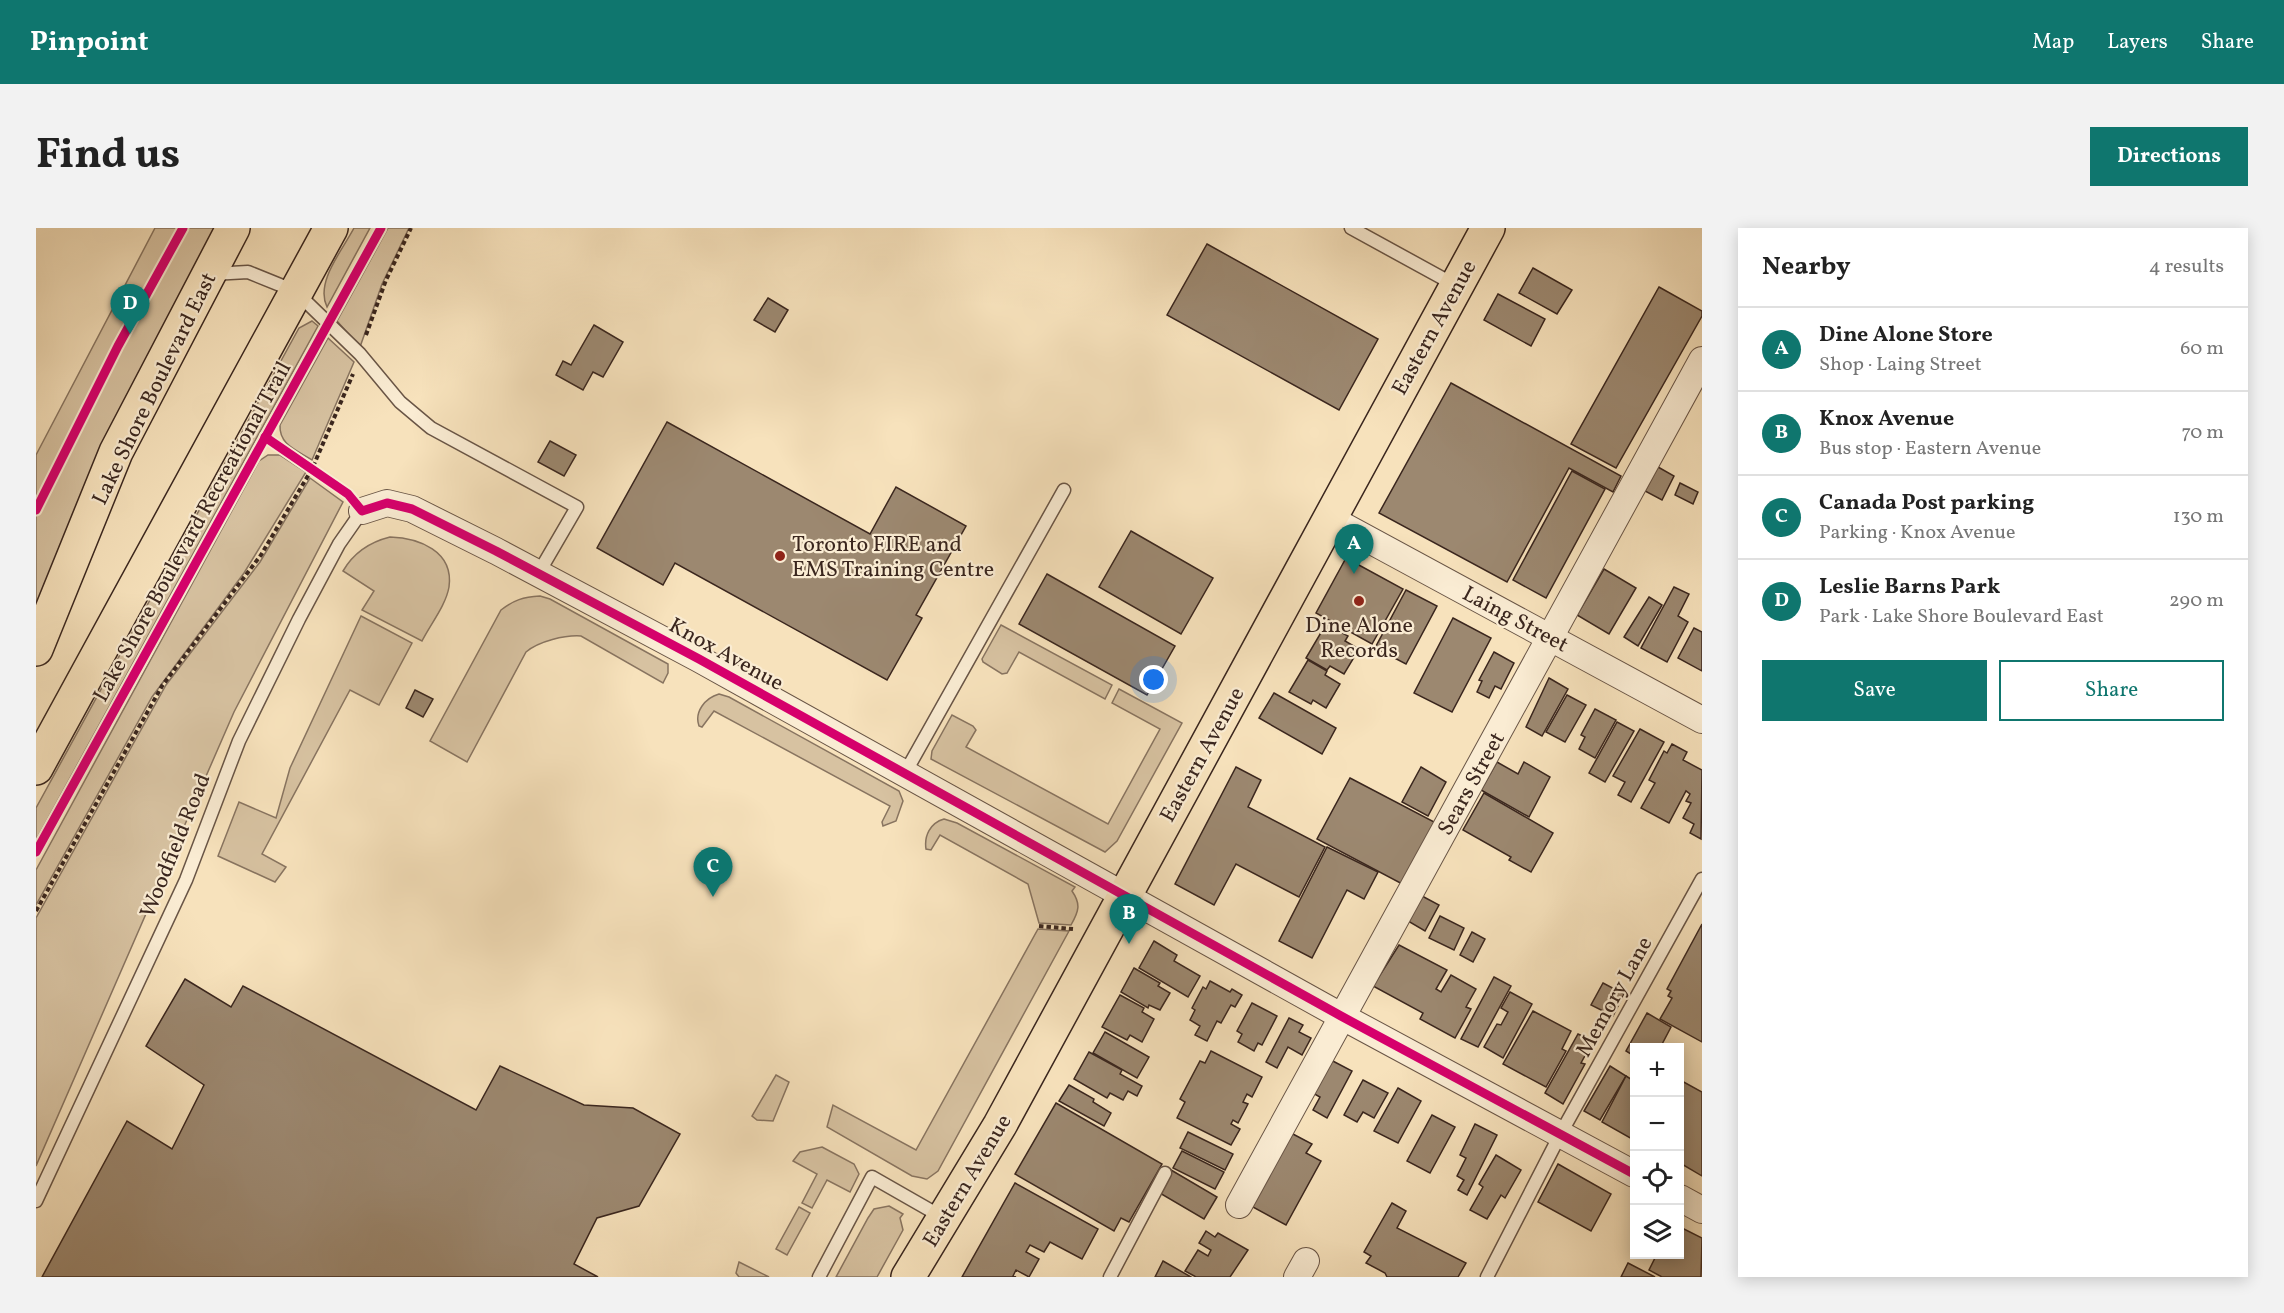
<!DOCTYPE html>
<meta charset="utf-8">
<style>
:root{--surface:#fff;--page:#f2f2f2;--text:#222;--muted:#767676;--line:#e0e0e0;--accent:#0f766e}
body{margin:0;font-family:Vollkorn,serif;background:var(--page);color:var(--text)}
.controls{position:absolute;right:18px;bottom:18px;display:grid;overflow:hidden;border-radius:0px;box-shadow:0 3px 15px #0003}
.controls button{width:54px;height:54px;display:grid;place-items:center;padding:0;border:0;border-bottom:2px solid var(--line);background:var(--surface);color:var(--text);font:30px sans-serif}
.you{position:absolute;left:1118px;top:452px;width:21px;height:21px;margin:-15px;border:4px solid #fff;border-radius:50%;background:#1a73e8;box-shadow:0 0 0 9px #1a73e833}
.badge{display:grid;place-items:center;width:39px;height:39px;border-radius:50%;background:var(--accent);color:#fff;font-size:20px;font-weight:700}
.pin{position:absolute;translate:-50% -50px;filter:drop-shadow(0 2px 3px #0008)}
.pin::after{content:'';position:absolute;top:32px;width:21px;height:18px;background:inherit;clip-path:polygon(0 0,100% 0,50% 100%)}
.list{margin:0;padding:0;list-style:none}
h2{display:flex;justify-content:space-between;align-items:center;height:78px;margin:0;padding:0 24px;font-size:26px}
h2 small{font-size:20px;font-weight:400;color:var(--muted)}
.list li{display:grid;grid-template-columns:39px 1fr auto;gap:18px;align-items:center;box-sizing:border-box;height:84px;padding:0 24px;border-top:2px solid var(--line)}
.list b{display:block;font-size:22px;white-space:nowrap}
.list p{margin:0;font-size:20px;white-space:nowrap;color:var(--muted)}
.list em{font-size:20px;font-style:normal;color:var(--muted)}
.actions{display:flex;gap:12px;padding:18px 24px}
.actions a{flex:1;padding:14px 0;border:2px solid var(--accent);border-radius:0px;text-align:center;font-size:21px;color:var(--accent)}
.actions .main{background:var(--accent);color:#fff}
.icon{flex:none;width:33px;height:33px;fill:none;stroke:currentColor;stroke-width:2;stroke-linecap:round;stroke-linejoin:round}
.map{position:relative;flex:none;width:1666px;height:1049px;overflow:hidden;border-radius:0px}
header{display:flex;align-items:center;gap:36px;box-sizing:border-box;height:84px;padding:0 30px;background:var(--accent);color:#fff}
header strong{font-size:28px}
nav{display:flex;gap:33px;margin-inline-start:auto;font-size:21px}
.intro{display:flex;align-items:center;justify-content:space-between;box-sizing:border-box;height:144px;padding:0 36px}
h1{margin:0;font-size:42px}
.button{padding:15px 27px;border-radius:0px;background:var(--accent);color:#fff;font-size:21px;font-weight:700}
main{display:flex;gap:36px;padding:0 36px}
aside{flex:1;background:var(--surface);border-radius:0px;box-shadow:0 3px 15px #0003}
.map>svg:first-child{display:block}
.green{fill:#d7c2a1;stroke:#887460;stroke-width:1.5}
.building{fill:#9c8870;stroke:#3a261e;stroke-width:1.5}
.lines{fill:none;stroke-linecap:round;stroke-linejoin:round}
.service-casing{stroke:#695546;stroke-width:15}
.minor-casing{stroke:#695546;stroke-width:28}
.primary-casing{stroke:#3a261e;stroke-width:36}
.trunk-casing{stroke:#3a261e;stroke-width:36}
.path{stroke:#3a261e;stroke-width:4;stroke-dasharray:4.5 3;stroke-linecap:butt}
.service{stroke:#faecd3;stroke-width:12}
.minor{stroke:#faecd3;stroke-width:26}
.primary{stroke:#f7e2bc;stroke-width:33}
.trunk{stroke:#f7e2bc;stroke-width:33}
.cycleway-casing{stroke:#faecd3;stroke-width:13}
.cycleway{stroke:#d6006c;stroke-width:9}
.poi-dot{fill:#8f2418;stroke:#faecd3;stroke-width:2}
.labels{text-anchor:middle;stroke-width:4.5;stroke-linejoin:round;paint-order:stroke}
.street-label{font-size:22px;fill:#3a261e;stroke:#faecd3}
.poi-label{font-size:22px;fill:#3a261e;stroke:#faecd3;text-anchor:start}
</style>
<header>
<strong>Pinpoint</strong>
<nav><a>Map</a><a>Layers</a><a>Share</a></nav>
</header>
<div class="intro"><h1>Find us</h1><a class="button">Directions</a></div>
<main>
<div class="map">
<svg width="1666" height="1049" viewBox="0 0 1666 1049">
<rect width="100%" height="100%" fill="#f7e2bc"/>
<filter id="stains"><feTurbulence type="fractalNoise" baseFrequency=".00333" numOctaves="4"/><feColorMatrix values="0 0 0 0 .2 0 0 0 0 .09 0 0 0 0 .02 0 0 0 .5 -.17"/></filter>
<radialGradient id="worn" r=".72"><stop offset=".6" stop-color="#630" stop-opacity="0"/><stop offset="1" stop-color="#630" stop-opacity=".3"/></radialGradient>
<g class="green">
<path d="M119 0H180L0 390V227Z"/>
<path d="M318 0H334L291 79C279 54 306 23 318 0Z"/>
<path d="M352 0H373L346 56 324 119 301 93Z"/>
<path d="M276 93 282 98 0 612V580L263 100Z"/>
<path d="M292 110 318 134 276 232C261 222 243 217 244 197Z"/>
<path d="M232 227H244L270 244 208 345 116 469 0 677V642L223 233Z"/>
<path d="M274 250 307 274 198 484 0 938V690L130 457 224 334Z"/>
<path d="M354 309C383 310 418 323 413 359 410 377 394 397 386 413L326 382 338 363 307 343C318 324 334 314 354 309Z"/>
<path d="M504 368 514 371 632 436V445L627 455 545 408C529 407 503 413 490 424L431 534 394 513 465 382C478 372 487 369 504 368Z"/>
<path d="M325 388 376 415 343 477 314 462 226 626 250 639 239 654 182 628 203 574 240 590 254 540Z"/>
<path d="M965 397 1076 457 1069 471 983 424 971 445 966 446 947 434 946 431Z"/>
<path d="M1083 461 1146 495 1081 613 1069 624 895 531 896 523 916 487 937 498 940 502 930 519 1072 596 1124 501 1076 475Z"/>
<path d="M683 466 693 469 863 563 867 573 860 593 847 598 846 594 854 578 678 483 666 499 663 498C658 484 669 470 683 466Z"/>
<path d="M908 591 921 595 1039 659 1036 663C1045 676 1043 683 1035 697L1003 695 992 656 904 607 895 622 890 621C888 608 894 595 908 591Z"/>
<path d="M1002 701 1033 703 902 943 891 951 876 948 791 899 797 877 880 922Z"/>
<path d="M740 847 753 854 737 893 721 892 716 888Z"/>
<path d="M786 919 818 936 823 946 814 964 791 952 776 980 766 975 781 946 757 933 764 924Z"/>
<path d="M853 978 867 986 864 990 867 1002 841 1049H800L832 990 838 981Z"/>
<path d="M763 979 774 985 751 1027 740 1021Z"/>
<path d="M703 1034 733 1049H703L700 1045Z"/>
</g>
<g class="building">
<path d="M1171 16 1342 111 1303 182 1131 87Z"/>
<path d="M1497 40 1536 62 1521 86 1483 65Z"/>
<path d="M1623 59 1666 83V88L1580 240 1535 216Z"/>
<path d="M1462 66 1509 91 1495 118 1448 92Z"/>
<path d="M732 70 752 82 739 104 718 92Z"/>
<path d="M558 97 587 114 567 149 557 144 547 162 520 147 527 133 535 137Z"/>
<path d="M1415 155 1585 248 1577 264 1533 240 1471 354 1343 285Z"/>
<path d="M631 194 834 306 860 259 930 298 880 387 886 390 851 452 639 335 627 357 561 320Z"/>
<path d="M514 213 540 227 528 248 502 234Z"/>
<path d="M1622 239 1638 248 1626 272 1609 263Z"/>
<path d="M1536 243 1569 261 1510 370 1477 352Z"/>
<path d="M1644 255 1662 264 1657 276 1639 267Z"/>
<path d="M1095 303 1177 350 1145 406 1063 359Z"/>
<path d="M1310 330 1367 361 1336 416 1280 385Z"/>
<path d="M1568 341 1600 360 1573 406 1541 387Z"/>
<path d="M1011 346 1139 418 1111 467 983 396Z"/>
<path d="M1638 359 1653 366 1642 388 1652 394 1631 434 1605 420Z"/>
<path d="M1370 362 1401 378 1370 436 1339 420Z"/>
<path d="M1613 369 1626 377 1602 418 1588 409Z"/>
<path d="M1417 390 1455 410 1416 484 1378 465Z"/>
<path d="M1290 396 1312 408 1309 413 1323 421 1308 446 1294 438 1291 442 1270 430Z"/>
<path d="M1658 400 1666 404V443L1642 430Z"/>
<path d="M1458 424 1478 435 1465 461 1459 458 1453 470 1441 464 1446 453 1443 452Z"/>
<path d="M1272 432 1291 443 1289 447 1304 456 1290 480 1277 472 1275 476 1253 464Z"/>
<path d="M1513 450 1532 461 1506 508 1490 499Z"/>
<path d="M379 462 397 471 387 489 370 480Z"/>
<path d="M1238 465 1300 500 1286 526 1223 490Z"/>
<path d="M1531 467 1550 477 1529 514 1510 504Z"/>
<path d="M1559 481 1580 492 1559 530 1543 521 1549 509 1545 507Z"/>
<path d="M1581 494 1598 503 1569 554 1553 545Z"/>
<path d="M1604 501 1628 514 1595 574 1582 567 1589 554 1577 548Z"/>
<path d="M1636 516 1651 524 1647 532 1666 542 1665 611 1654 605 1658 596 1647 590 1655 575 1650 573 1654 566 1650 563 1633 595 1605 580 1619 555 1613 552 1628 523 1631 525Z"/>
<path d="M1461 534 1482 546 1488 534 1514 549 1493 589 1445 562Z"/>
<path d="M1200 539 1225 552 1212 579 1289 619 1263 669 1200 636 1178 677 1139 656Z"/>
<path d="M1385 539 1410 554 1392 588 1366 574Z"/>
<path d="M1314 550 1402 596 1370 658 1281 611Z"/>
<path d="M1448 565 1517 605 1495 644 1473 632 1475 629 1427 602Z"/>
<path d="M1291 619 1342 644 1328 671 1311 662 1276 730 1243 713Z"/>
<path d="M1386 668 1403 677 1389 703 1372 693Z"/>
<path d="M1404 688 1428 700 1418 722 1393 710Z"/>
<path d="M1666 696V814L1624 791 1636 770 1632 768 1635 763 1631 761Z"/>
<path d="M1436 704 1449 711 1437 734 1424 727Z"/>
<path d="M1118 713 1141 727 1138 733 1164 748 1152 769 1103 740Z"/>
<path d="M1363 717 1411 742 1400 761 1405 764 1415 747 1440 761 1430 779 1435 781 1419 810 1384 791 1387 785 1337 758Z"/>
<path d="M1098 740 1124 755 1122 758 1134 765 1124 782 1113 777 1112 780 1085 764Z"/>
<path d="M1458 749 1475 758 1442 819 1425 811Z"/>
<path d="M149 751 195 779 207 758 440 882 464 838 548 877 597 880 644 906 603 978 561 990 538 1036 562 1049H6L91 893 136 921 168 857 110 818Z"/>
<path d="M1174 753 1194 764 1196 761 1206 767 1199 779 1195 777 1185 795 1181 793 1171 813 1159 807 1164 798 1154 792 1159 782 1156 780 1167 759 1170 761Z"/>
<path d="M1567 755 1588 766 1577 788 1555 777Z"/>
<path d="M1474 764 1496 776 1467 830 1448 819 1461 796 1465 797 1472 784 1465 780Z"/>
<path d="M1084 767 1108 780 1106 784 1118 791 1106 814 1094 807 1091 812 1066 799Z"/>
<path d="M1216 775 1241 788 1226 817 1222 815 1218 823 1202 814 1206 806 1201 803Z"/>
<path d="M1497 783 1535 803 1526 821 1530 823 1510 859 1467 836Z"/>
<path d="M1611 785 1635 799 1624 820H1598V828L1590 823Z"/>
<path d="M1253 790 1267 797 1263 804 1275 810 1266 827 1252 819 1241 840 1230 834Z"/>
<path d="M1069 804 1113 829 1101 850 1057 825Z"/>
<path d="M1542 806 1557 813 1545 835 1549 836 1527 876 1509 865Z"/>
<path d="M1175 823 1226 849 1216 869 1211 866 1207 874 1212 876 1202 895 1197 892 1195 896 1204 901 1195 917 1141 890 1149 874 1144 871 1164 833 1169 835Z"/>
<path d="M1053 824 1086 842 1084 846 1106 858 1101 868 1092 863 1087 872 1074 865 1071 870 1038 851Z"/>
<path d="M1293 831 1316 843 1291 890 1277 882 1284 869 1275 864Z"/>
<path d="M1574 838 1590 848 1564 892 1548 883Z"/>
<path d="M1590 848 1598 853 1595 858 1598 860V906L1596 911 1566 894Z"/>
<path d="M1327 852 1352 865 1338 890 1327 884 1321 894 1308 887Z"/>
<path d="M1644 852 1666 864V948L1644 935Z"/>
<path d="M1033 857 1058 871 1057 874 1075 885 1068 898 1023 873Z"/>
<path d="M1362 860 1385 873 1362 915 1338 903Z"/>
<path d="M1020 875 1126 936 1093 994 1085 990 1078 1003 979 946Z"/>
<path d="M1396 887 1419 899 1394 945 1371 933Z"/>
<path d="M1439 896 1461 907 1431 967 1422 962 1428 952 1421 948 1430 930 1424 927Z"/>
<path d="M1152 904 1197 926 1189 942 1144 920Z"/>
<path d="M1255 905 1276 916 1270 925 1285 933 1250 997 1215 978Z"/>
<path d="M1146 923 1188 944 1179 961 1137 940Z"/>
<path d="M1460 927 1485 942 1469 970 1465 967 1451 991 1434 982 1447 959 1443 956Z"/>
<path d="M1522 936 1575 966 1555 1003 1502 974Z"/>
<path d="M1135 942 1181 969 1168 991 1122 964Z"/>
<path d="M979 955 1062 1001 1046 1031 1014 1014 1008 1024 994 1017 990 1024 1003 1031 993 1049 980 1042 977 1048 980 1049H926Z"/>
<path d="M1356 975 1370 983 1361 1000 1430 1035 1422 1049H1351L1349 1045 1330 1035 1335 1028 1328 1024Z"/>
<path d="M1644 999 1666 1010 1665 1049H1626L1613 1042 1621 1026H1644Z"/>
<path d="M1170 1003 1179 1009 1182 1005 1212 1022 1194 1049H1160L1149 1043 1162 1022 1172 1028 1175 1022 1163 1015Z"/>
<path d="M1127 1033 1155 1049H1119Z"/>
<path d="M1592 1035 1619 1049H1585Z"/>
</g>
<g class="lines">
<g class="service-casing">
<g id="service">
<path d="M1315 0 1419 57"/>
<path d="M176 46 212 44 259 63 324 126 364 174 395 200 541 279 502 346"/>
<path d="M869 545 1028 262"/>
<path d="M0 973 150 652 203 513 263 391 303 316 326 283"/>
<path d="M783 1049 836 949 906 989"/>
<path d="M1074 1049 1129 945"/>
<path d="M1451 1049 1525 905 1666 651"/>
</g>
</g>
<g class="minor-casing">
<g id="minor">
<path d="M326 283 351 275 376 281 460 323 663 431 1305 788 1598 946"/>
<path d="M1293 290 1666 492"/>
<path d="M1644 970 1666 982"/>
<path d="M1203 977 1666 132"/>
<path d="M1261 1049 1270 1033"/>
</g>
</g>
<g class="primary-casing">
<path id="primary" d="M872 1049 964 897 1452 0"/>
</g>
<g class="trunk-casing">
<g id="trunk">
<path d="M0 421 80 224 197 0"/>
<path d="M0 540 295 0"/>
</g>
</g>
<g class="path">
<path d="M330 107 350 52 375 0"/>
<path d="M0 683 126 458 225 327 276 241 317 146"/>
<path d="M1003 698 1037 701"/>
</g>
<use href="#service" class="service"/>
<use href="#minor" class="minor"/>
<use href="#primary" class="primary"/>
<use href="#trunk" class="trunk"/>
<g class="cycleway-casing">
<g id="cycleway">
<path d="M229 209 312 266 326 283 351 275 376 281 460 323 663 431 1305 788 1598 946"/>
<path d="M0 282 82 118 147 0"/>
<path d="M0 624 345 0"/>
</g>
</g>
<use href="#cycleway" class="cycleway"/>
</g>
<g class="poi-dot">
<circle cx="744" cy="328" r="6"/>
<circle cx="1323" cy="373" r="6"/>
</g>
<g class="labels">
<g class="street-label">
<text transform="translate(1397 99) rotate(-61)" y="8">Eastern Avenue</text>
<text transform="translate(117 160) rotate(-64)" y="8">Lake Shore Boulevard East</text>
<text transform="translate(155 303) rotate(-61)" y="8">Lake Shore Boulevard Recreational Trail</text>
<text transform="translate(1480 390) rotate(28)" y="8">Laing Street</text>
<text transform="translate(691 425) rotate(29)" y="8">Knox Avenue</text>
<text transform="translate(1165 526) rotate(-61)" y="8">Eastern Avenue</text>
<text transform="translate(1434 555) rotate(-61)" y="8">Sears Street</text>
<text transform="translate(138 617) rotate(-68)" y="8">Woodfield Road</text>
<text transform="translate(1577 768) rotate(-61)" y="8">Memory Lane</text>
<text transform="translate(930 952) rotate(-59)" y="8">Eastern Avenue</text>
</g>
<g class="poi-label">
<text x="756" y="323">Toronto FIRE and<tspan x="756" dy="25">EMS Training Centre</tspan></text>
<text x="1323" y="404" text-anchor="middle">Dine Alone<tspan x="1323" dy="25">Records</tspan></text>
</g>
</g>
<rect width="100%" height="100%" filter="url(#stains)"/>
<rect width="100%" height="100%" fill="url(#worn)"/>
</svg>
<div class="controls">
<button>+</button>
<button>−</button>
<button><svg class="icon" aria-label="locate" viewBox="0 0 24 24"><circle cx="12" cy="12" r="6"/><path d="M12 2v4M12 18v4M2 12h4M18 12h4"/></svg></button>
<button><svg class="icon" aria-label="layers" viewBox="0 0 24 24"><path d="M12 4l9 5-9 5-9-5zM3 14l9 5 9-5"/></svg></button>
</div>
<div class="you"></div>
<div class="pin badge" style="left:1318px;top:346px">A</div>
<div class="pin badge" style="left:1093px;top:716px">B</div>
<div class="pin badge" style="left:677px;top:669px">C</div>
<div class="pin badge" style="left:94px;top:106px">D</div>
</div>
<aside>
<h2>Nearby<small>4 results</small></h2>
<ul class="list">
<li><span class="badge">A</span><div><b>Dine Alone Store</b><p>Shop · Laing Street</p></div><em>60 m</em></li>
<li><span class="badge">B</span><div><b>Knox Avenue</b><p>Bus stop · Eastern Avenue</p></div><em>70 m</em></li>
<li><span class="badge">C</span><div><b>Canada Post parking</b><p>Parking · Knox Avenue</p></div><em>130 m</em></li>
<li><span class="badge">D</span><div><b>Leslie Barns Park</b><p>Park · Lake Shore Boulevard East</p></div><em>290 m</em></li>
</ul>
<div class="actions"><a class="main">Save</a><a>Share</a></div>
</aside>
</main>
